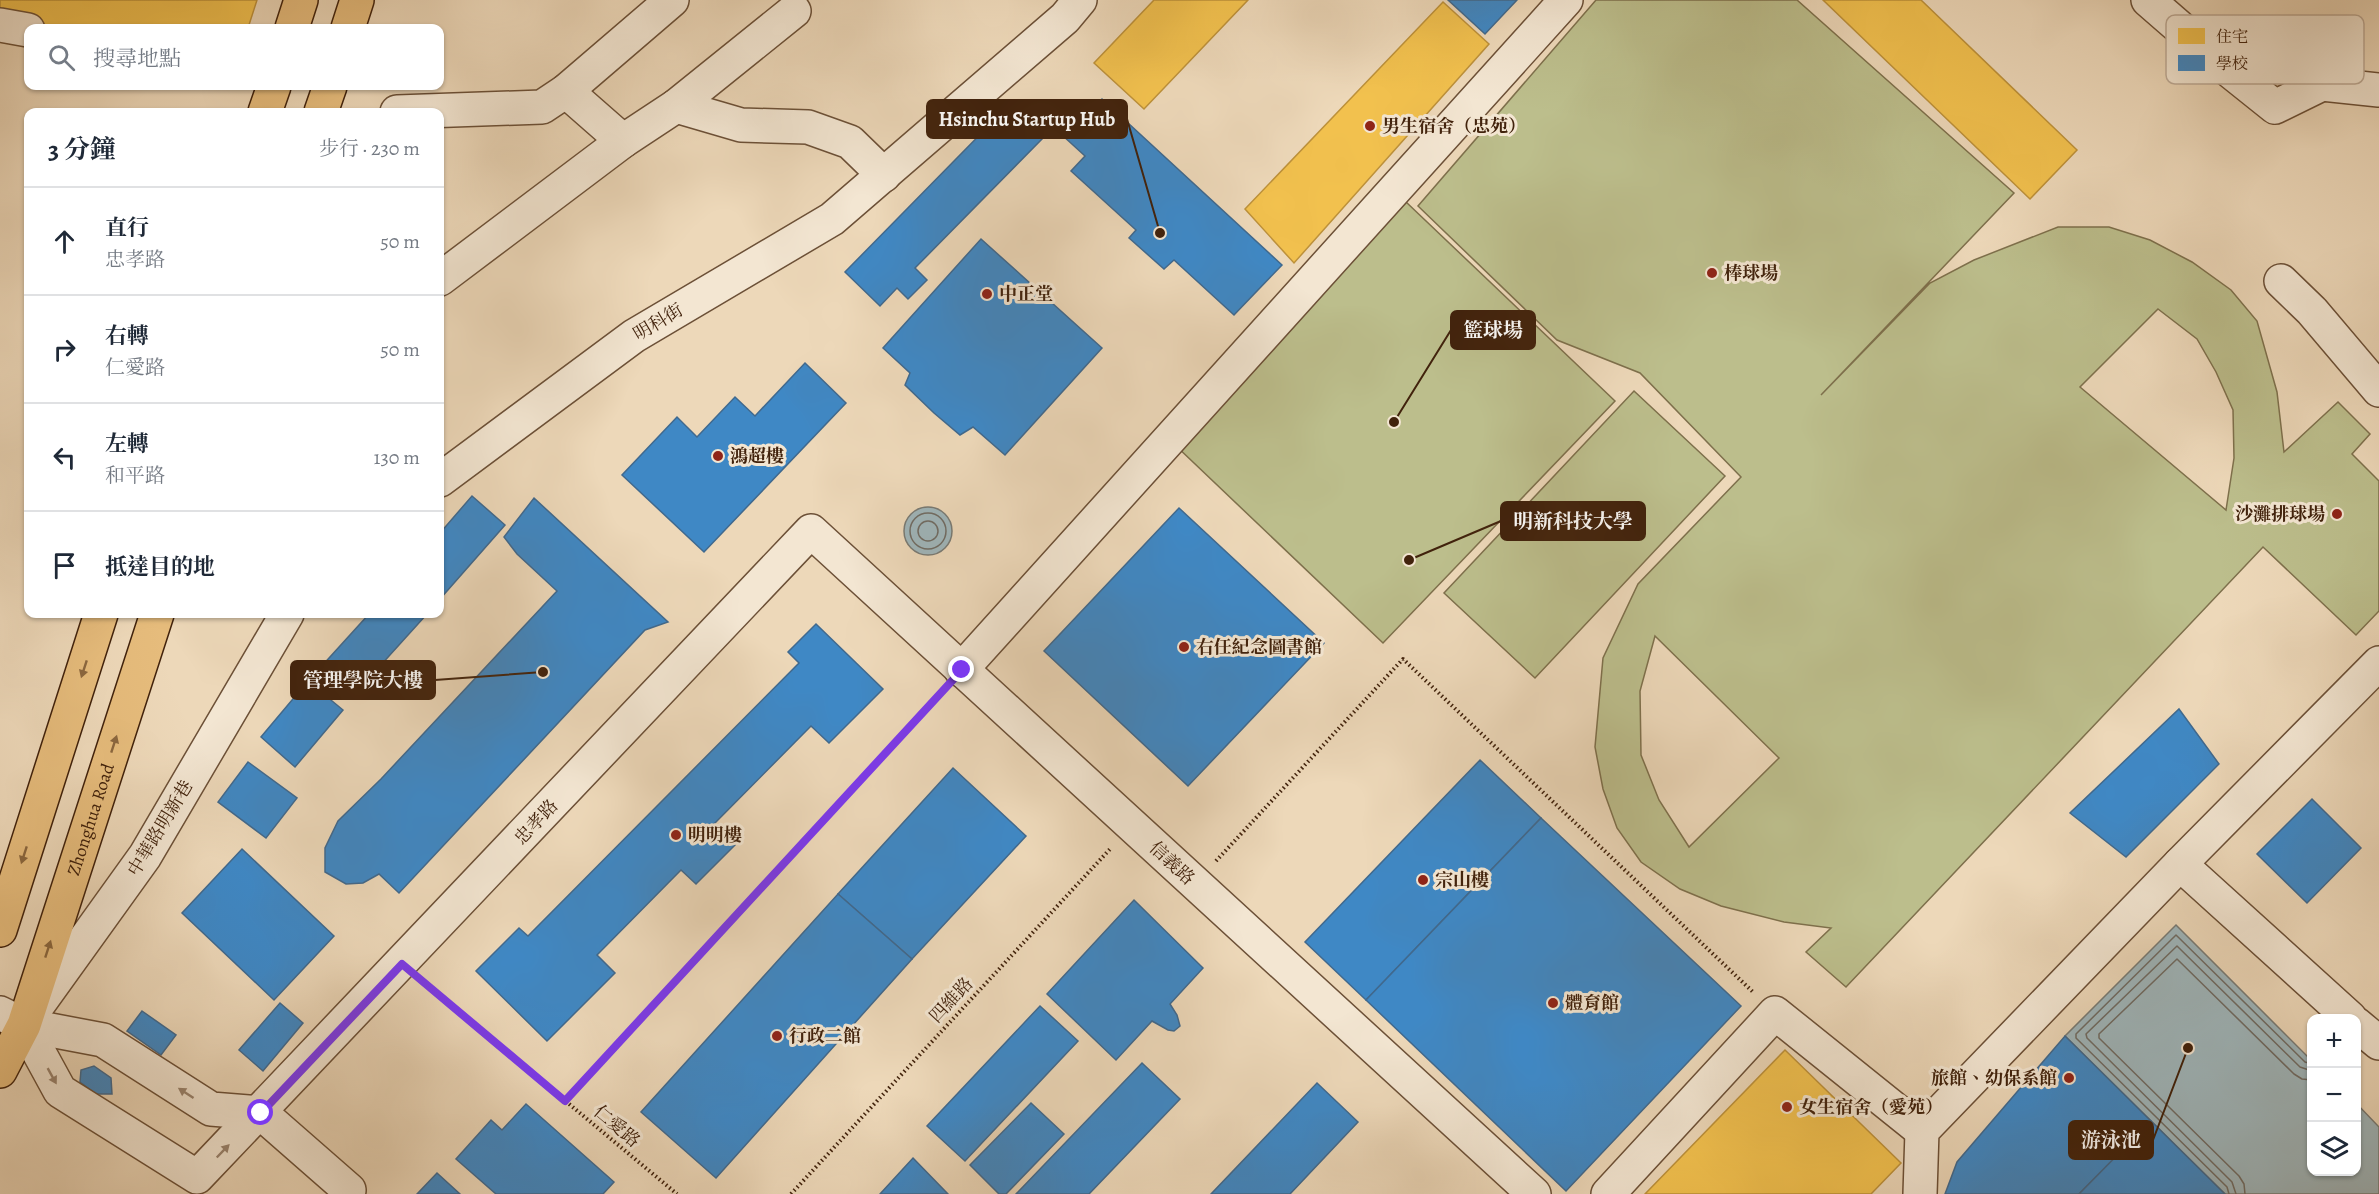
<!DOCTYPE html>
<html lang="zh-TW">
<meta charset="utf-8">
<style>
:root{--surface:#fff;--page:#f6f6f7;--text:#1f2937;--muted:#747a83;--line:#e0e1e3}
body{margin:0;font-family:Alegreya,"Noto Serif TC",serif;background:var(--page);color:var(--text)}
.controls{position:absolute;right:18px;bottom:18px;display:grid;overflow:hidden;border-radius:12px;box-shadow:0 2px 4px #0004}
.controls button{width:54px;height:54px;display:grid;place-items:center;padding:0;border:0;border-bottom:2px solid var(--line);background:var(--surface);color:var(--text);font:30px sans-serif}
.stop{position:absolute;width:18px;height:18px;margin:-14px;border:4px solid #7c3aed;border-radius:50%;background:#fff}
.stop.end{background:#7c3aed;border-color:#fff;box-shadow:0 2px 6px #0008}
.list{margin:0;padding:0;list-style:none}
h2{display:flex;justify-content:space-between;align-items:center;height:78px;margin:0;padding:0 24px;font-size:26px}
h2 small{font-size:20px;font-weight:400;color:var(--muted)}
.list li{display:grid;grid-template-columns:39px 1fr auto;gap:18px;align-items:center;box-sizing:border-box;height:108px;padding:0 24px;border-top:2px solid var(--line)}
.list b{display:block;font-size:22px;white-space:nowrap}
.list p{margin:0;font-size:20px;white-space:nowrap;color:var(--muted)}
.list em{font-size:20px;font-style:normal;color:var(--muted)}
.icon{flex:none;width:33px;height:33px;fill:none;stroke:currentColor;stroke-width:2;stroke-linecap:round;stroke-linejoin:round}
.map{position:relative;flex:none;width:2379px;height:1194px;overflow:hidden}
.search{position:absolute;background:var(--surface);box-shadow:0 2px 4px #0004;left:24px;top:24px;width:420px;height:66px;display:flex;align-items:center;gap:15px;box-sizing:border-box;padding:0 21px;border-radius:12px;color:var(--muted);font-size:22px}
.panel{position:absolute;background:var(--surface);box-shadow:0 2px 4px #0004;left:24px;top:108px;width:420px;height:510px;border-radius:12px}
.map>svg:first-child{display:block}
.green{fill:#bcbe8c;stroke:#7e704c;stroke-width:1.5;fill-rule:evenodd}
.water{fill:#9fb6bb;stroke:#797b75;stroke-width:1.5}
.homes{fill:#f2c14e;stroke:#bd913a;stroke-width:1.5}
.schools{fill:#3f88c5;stroke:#40698e;stroke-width:1.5}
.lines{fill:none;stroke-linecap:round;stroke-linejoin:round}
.shore{stroke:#706c64;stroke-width:1.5}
.minor-casing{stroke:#6c5037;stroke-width:36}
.major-casing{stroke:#41220c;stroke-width:36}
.path{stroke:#41220c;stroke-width:4;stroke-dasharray:1.5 3;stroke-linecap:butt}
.minor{stroke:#f3e6d2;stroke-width:33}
.major{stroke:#e6bc7c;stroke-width:33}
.oneway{fill:#8b673e}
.oneway2{fill:#9a846f}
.route{stroke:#7c3aed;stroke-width:8}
.poi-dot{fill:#8f2418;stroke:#f3e6d2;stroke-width:2}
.labels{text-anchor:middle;stroke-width:6;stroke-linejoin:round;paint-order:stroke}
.poi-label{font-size:18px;font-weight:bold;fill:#41220c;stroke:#f3e6d2;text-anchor:start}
.street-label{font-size:18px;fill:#41220c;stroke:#f3e6d2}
.key{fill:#f3e6d2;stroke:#beab97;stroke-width:1.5}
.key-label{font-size:16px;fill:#41220c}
.leader{fill:none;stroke:#41220c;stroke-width:2}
.callout-dot{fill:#41220c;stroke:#f3e6d2;stroke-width:2}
.callout{fill:#41220c;stroke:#41220c;stroke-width:2}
.callout-label{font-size:20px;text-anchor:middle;font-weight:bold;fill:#fff}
</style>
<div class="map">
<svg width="2379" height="1194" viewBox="0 0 2379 1194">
<rect width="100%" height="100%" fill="#edd8b9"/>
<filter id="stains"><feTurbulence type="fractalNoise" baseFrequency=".00333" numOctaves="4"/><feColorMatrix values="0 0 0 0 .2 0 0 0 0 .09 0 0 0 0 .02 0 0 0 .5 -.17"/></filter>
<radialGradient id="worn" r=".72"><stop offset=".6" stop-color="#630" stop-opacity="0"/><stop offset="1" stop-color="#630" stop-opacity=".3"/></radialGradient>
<g class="green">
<path d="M1596 0H1797L2014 193 1821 395 1930 283 1974 260 2058 227H2109L2150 240 2192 262 2231 290 2257 321 2277 392 2284 452 2338 402 2370 434 2352 454 2379 481V611L2356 635 2263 547 1846 987 1806 952 1831 928 1784 922 1721 906 1680 889 1641 862 1617 828 1603 789 1595 747 1603 658 1638 584 1741 477 1640 373 1557 340 1418 206ZM2158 309 2197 339 2216 372 2233 410 2234 458 2226 510 2080 387ZM1655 636 1779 758 1689 847 1659 800 1641 755 1640 691Z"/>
<path d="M1405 201 1615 401 1383 643 1173 443Z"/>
<path d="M1634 391 1725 476 1535 678 1444 593Z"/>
</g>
<g class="water">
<circle cx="928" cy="531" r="24"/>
<path d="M2176 925 2311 1060 2312 1172H2356L2357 1104 2379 1127V1194H2225L2065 1036Z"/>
</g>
<g class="homes">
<path d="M0 0H257L248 28H52L0 19Z"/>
<path d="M1154 0H1248L1144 109 1094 63Z"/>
<path d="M1823 0H1921L2077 150 2030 199Z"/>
<path d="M1443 2 1489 44 1294 263 1245 209Z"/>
<path d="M1785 1050 1901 1163 1871 1194H1645Z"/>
</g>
<g class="schools">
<path d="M1448 0H1517L1485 34Z"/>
<path d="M1102 99 1282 265 1234 315 1174 260 1164 269 1129 238 1136 230 1071 171 1085 156 1050 124 1066 107 1081 121Z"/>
<path d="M1009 105 1043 138 915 268 927 280 908 299 897 288 880 306 845 272Z"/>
<path d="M981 239 1102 348 1005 455 973 427 960 435 934 413 905 385 910 373 883 348Z"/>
<path d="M805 363 846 403 704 552 622 475 677 417 697 437 735 397 755 416Z"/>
<path d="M472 496 505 525 440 599V533Z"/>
<path d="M534 498 668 622 645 630 399 893 379 874 363 883 346 884 325 872V848L338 821 381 779 557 591 517 554 504 537Z"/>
<path d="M1179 508 1324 643 1188 786 1044 651Z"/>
<path d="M369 614H427L352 697 320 668Z"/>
<path d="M816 624 883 689 829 743 811 726 714 824 735 845 696 884 681 870 597 955 615 973 547 1041 476 971 519 928 528 936 799 663 788 652Z"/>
<path d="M308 681 343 710 295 767 261 737Z"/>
<path d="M2179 709 2219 764 2126 857 2070 813Z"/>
<path d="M1480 760 1541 818 1366 1000 1305 942Z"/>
<path d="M248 762 297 798 266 838 218 802Z"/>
<path d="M953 768 1026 836 912 959 838 894Z"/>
<path d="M2312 799 2361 848 2307 903 2257 854Z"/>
<path d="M1541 818 1741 1006 1566 1191 1366 1000Z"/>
<path d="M242 849 334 936 274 1000 182 913Z"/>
<path d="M838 894 912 959 716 1178 641 1112Z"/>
<path d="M1134 900 1203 968 1170 1004 1177 1015 1180 1026 1174 1031 1168 1030 1152 1021 1116 1060 1047 994Z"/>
<path d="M280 1003 303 1023 263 1071 239 1050Z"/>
<path d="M1040 1006 1078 1041 965 1161 927 1126Z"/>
<path d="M142 1011 176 1035 161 1055 127 1031Z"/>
<path d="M2065 1036 2151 1121 2079 1194H1945L1957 1162Z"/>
<path d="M1142 1063 1180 1099 1089 1194H1016Z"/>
<path d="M94 1066 111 1078 112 1094H96L80 1082 81 1070Z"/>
<path d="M1317 1083 1358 1122 1290 1194H1211Z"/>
<path d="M1031 1103 1064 1134 1006 1194H999L970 1165Z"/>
<path d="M526 1104 614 1182 603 1194H496L456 1159 491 1120 502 1130Z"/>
<path d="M2151 1121 2225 1194H2079Z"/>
<path d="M913 1158 948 1194H880Z"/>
<path d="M437 1173 460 1194H417Z"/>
</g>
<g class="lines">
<g class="shore">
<circle cx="928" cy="531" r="18"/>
<circle cx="928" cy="531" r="10"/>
<path d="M2229 1194 2227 1187 2076 1038V1034L2176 935 2305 1062 2312 1064"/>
<path d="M2236 1194 2232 1182 2087 1038 2086 1034 2177 946 2300 1067 2312 1071"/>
<path d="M2245 1194 2244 1184 2239 1176 2099 1038V1034L2177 959 2294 1074 2302 1079 2312 1080"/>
</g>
<g class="minor-casing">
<g id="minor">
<path d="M2148 0 2225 67 2275 107 2322 84 2379 90"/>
<path d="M0 25 28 30"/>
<path d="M566 91 623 141"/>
<path d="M676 106 794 11"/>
<path d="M397 112 542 107 566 91 672 0"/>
<path d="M440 279 623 141 676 106 741 125 808 127 850 142 884 175"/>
<path d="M2281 281 2312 311 2379 390"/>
<path d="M440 480 634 336 832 219 1065 18 1080 0"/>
<path d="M961 670 1566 0"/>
<path d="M2180 864 2350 1018"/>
<path d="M0 1013 24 1025 103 1040 211 1109 261 1113 349 1190 346 1194"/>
<path d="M30 1016 145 856 287 614"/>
<path d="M2356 1024 2379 1043"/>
<path d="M24 1025 60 1091 197 1177 811 531 1534 1194"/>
<path d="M1608 1194 1775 1013 1922 1131"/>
<path d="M1920 1194 1922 1131 2180 864 2379 663"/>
</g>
</g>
<g class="major-casing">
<g id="major">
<path d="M292 28 301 0"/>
<path d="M348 28 357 0"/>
<path d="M265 112 274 86"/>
<path d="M321 112 330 86"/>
<path d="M0 930 101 614"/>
<path id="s1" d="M0 1071 24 1025 157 614"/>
</g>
</g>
<g class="path">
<path d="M1216 861 1403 659 1753 992"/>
<path d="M424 983 677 1194"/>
<path d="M565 1101 941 692"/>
<path d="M791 1194 1111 848"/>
</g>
<use href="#minor" class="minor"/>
<use href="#major" class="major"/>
</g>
<defs><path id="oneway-solid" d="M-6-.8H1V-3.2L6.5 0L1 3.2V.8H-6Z" transform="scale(1.5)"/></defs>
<g class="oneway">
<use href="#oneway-solid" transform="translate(84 669) rotate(108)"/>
<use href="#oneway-solid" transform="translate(114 744) rotate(-72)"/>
<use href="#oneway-solid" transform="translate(24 855) rotate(108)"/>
<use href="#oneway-solid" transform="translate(48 949) rotate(-72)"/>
</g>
<g class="oneway2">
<use href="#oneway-solid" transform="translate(52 1076) rotate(61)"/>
<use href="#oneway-solid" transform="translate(186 1093) rotate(-147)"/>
<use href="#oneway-solid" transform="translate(223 1151) rotate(-46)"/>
</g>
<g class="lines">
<path class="route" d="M261 1113 402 964 565 1101 962 670"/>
</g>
<g class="poi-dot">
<circle cx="1370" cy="126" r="6"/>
<circle cx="1712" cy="273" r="6"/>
<circle cx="987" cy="294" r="6"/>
<circle cx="718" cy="456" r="6"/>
<circle cx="2337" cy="514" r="6"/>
<circle cx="1184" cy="647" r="6"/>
<circle cx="676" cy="835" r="6"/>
<circle cx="1423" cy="880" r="6"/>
<circle cx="1553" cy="1003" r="6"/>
<circle cx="777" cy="1036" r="6"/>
<circle cx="2069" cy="1078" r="6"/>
<circle cx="1787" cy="1107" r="6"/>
</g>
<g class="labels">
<g class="poi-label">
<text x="1382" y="132">男生宿舍（忠苑）</text>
<text x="1724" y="279">棒球場</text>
<text x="999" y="300">中正堂</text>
<text x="730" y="462">鴻超樓</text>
<text x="2325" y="520" text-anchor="end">沙灘排球場</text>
<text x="1196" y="653">右任紀念圖書館</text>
<text x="688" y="841">明明樓</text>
<text x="1435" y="886">宗山樓</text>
<text x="1565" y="1009">體育館</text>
<text x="789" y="1042">行政二館</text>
<text x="2057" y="1084" text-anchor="end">旅館、幼保系館</text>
<text x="1799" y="1113">女生宿舍（愛苑）</text>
</g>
<g class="street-label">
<text transform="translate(658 322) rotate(-31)" y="6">明科街</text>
<text dy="6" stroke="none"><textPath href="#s1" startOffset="268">Zhonghua Road</textPath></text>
<text transform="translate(536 822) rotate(-47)" y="6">忠孝路</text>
<text transform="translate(160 828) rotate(-59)" y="6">中華路明新巷</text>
<text transform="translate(1172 863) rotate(43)" y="6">信義路</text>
<text transform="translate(951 1000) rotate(-47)" y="6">四維路</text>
<text transform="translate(617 1126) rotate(40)" y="6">仁愛路</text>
</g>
</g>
<rect x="2166" y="15" width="198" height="69" rx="9" class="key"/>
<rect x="2178" y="28" width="27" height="16" fill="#f2c14e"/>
<rect x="2178" y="55" width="27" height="16" fill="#3f88c5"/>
<g class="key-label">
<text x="2216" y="42">住宅</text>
<text x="2216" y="69">學校</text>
</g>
<path class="leader" d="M1160 233L1127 119M1394 422L1451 330M1409 560L1501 521M543 672L435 680M2188 1048L2153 1140"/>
<g class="callout-dot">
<circle cx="1160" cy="233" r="6"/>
<circle cx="1394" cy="422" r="6"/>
<circle cx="1409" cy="560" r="6"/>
<circle cx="543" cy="672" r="6"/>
<circle cx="2188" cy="1048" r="6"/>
</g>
<g class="callout">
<rect x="927" y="100" width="200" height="38" rx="6"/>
<rect x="1451" y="311" width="84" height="38" rx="6"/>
<rect x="1501" y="502" width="144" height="38" rx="6"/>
<rect x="291" y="661" width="144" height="38" rx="6"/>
<rect x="2069" y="1121" width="84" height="38" rx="6"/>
</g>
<g class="callout-label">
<text x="1027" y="126">Hsinchu Startup Hub</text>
<text x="1493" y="337">籃球場</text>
<text x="1573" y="528">明新科技大學</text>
<text x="363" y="687">管理學院大樓</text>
<text x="2111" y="1147">游泳池</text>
</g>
<rect width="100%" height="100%" filter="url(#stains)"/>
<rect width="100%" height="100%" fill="url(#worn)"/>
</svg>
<div class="controls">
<button>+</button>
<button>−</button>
<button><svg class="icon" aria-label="layers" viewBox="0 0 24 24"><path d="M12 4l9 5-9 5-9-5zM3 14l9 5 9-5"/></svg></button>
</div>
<div class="stop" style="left:261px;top:1113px"></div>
<div class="stop end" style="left:962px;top:670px"></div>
<div class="search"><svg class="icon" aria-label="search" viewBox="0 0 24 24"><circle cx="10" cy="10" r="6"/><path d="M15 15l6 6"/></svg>搜尋地點</div>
<section class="panel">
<h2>3 分鐘<small>步行 · 230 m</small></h2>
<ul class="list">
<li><svg class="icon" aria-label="ahead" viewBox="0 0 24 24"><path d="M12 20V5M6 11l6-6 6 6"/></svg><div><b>直行</b><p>忠孝路</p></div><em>50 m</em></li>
<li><svg class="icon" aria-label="right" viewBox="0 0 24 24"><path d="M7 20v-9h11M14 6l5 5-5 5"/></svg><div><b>右轉</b><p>仁愛路</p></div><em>50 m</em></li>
<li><svg class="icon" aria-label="left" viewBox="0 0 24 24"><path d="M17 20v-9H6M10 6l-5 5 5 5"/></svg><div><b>左轉</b><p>和平路</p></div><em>130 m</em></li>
<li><svg class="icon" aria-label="arrive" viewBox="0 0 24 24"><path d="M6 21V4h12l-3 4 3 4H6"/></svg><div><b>抵達目的地</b></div></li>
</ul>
</section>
</div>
